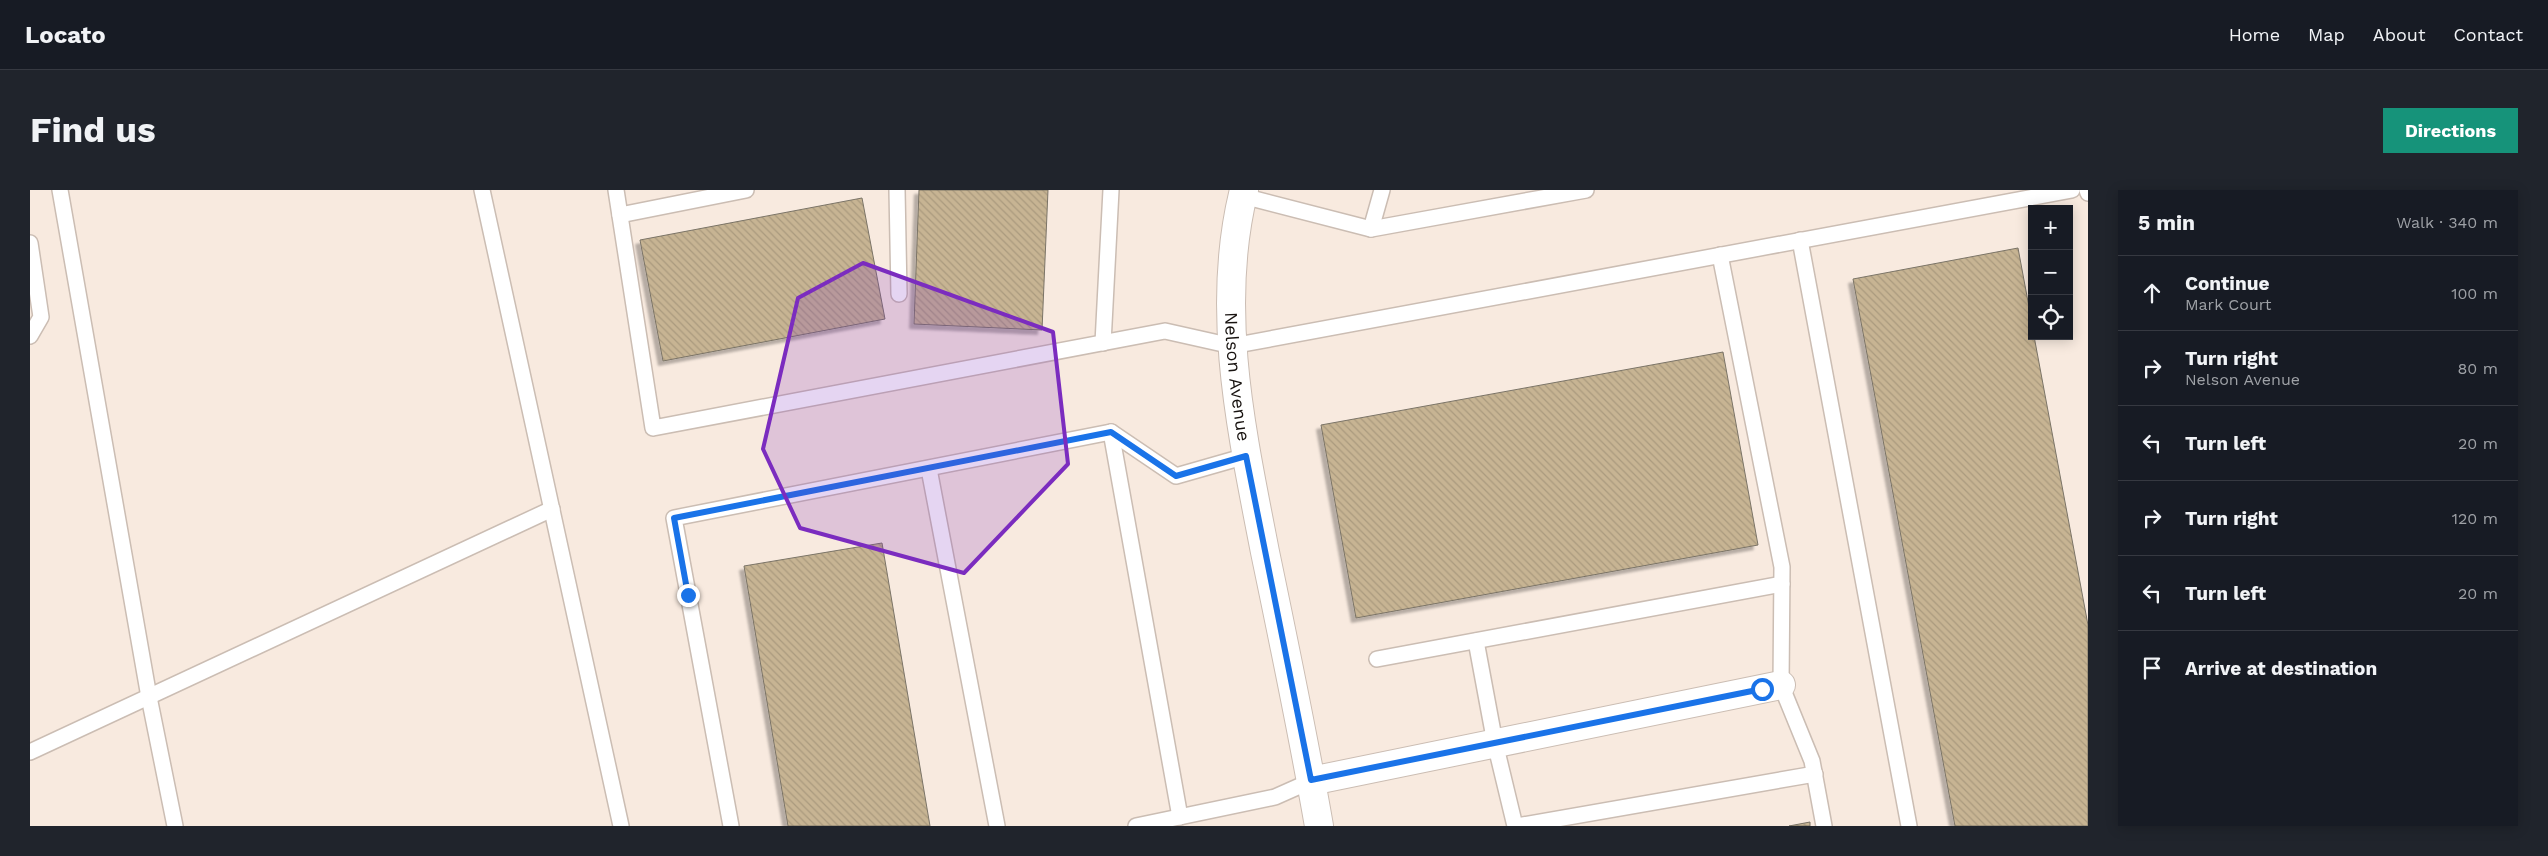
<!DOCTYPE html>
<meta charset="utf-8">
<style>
:root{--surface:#171b24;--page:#20242c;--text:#f1f3f6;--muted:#9ea1a6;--line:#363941;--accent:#16937a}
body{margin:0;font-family:"Work Sans",sans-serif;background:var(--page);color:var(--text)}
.controls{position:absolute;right:15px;top:15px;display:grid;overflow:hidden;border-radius:0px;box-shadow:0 2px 12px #0003}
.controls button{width:45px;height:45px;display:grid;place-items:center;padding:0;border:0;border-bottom:1px solid var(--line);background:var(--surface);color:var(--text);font:25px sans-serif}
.stop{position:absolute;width:15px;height:15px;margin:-11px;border:4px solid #1a73e8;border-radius:50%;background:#fff}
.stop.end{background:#1a73e8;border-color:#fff;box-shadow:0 1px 5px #0008}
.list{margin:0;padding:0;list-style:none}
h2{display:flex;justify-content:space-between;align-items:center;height:65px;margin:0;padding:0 20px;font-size:21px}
h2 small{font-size:16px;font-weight:400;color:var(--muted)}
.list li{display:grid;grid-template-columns:32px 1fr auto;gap:15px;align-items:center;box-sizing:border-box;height:75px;padding:0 20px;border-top:1px solid var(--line)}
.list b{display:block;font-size:19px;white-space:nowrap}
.list p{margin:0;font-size:16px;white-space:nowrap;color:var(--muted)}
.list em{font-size:16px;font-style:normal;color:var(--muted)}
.icon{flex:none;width:28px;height:28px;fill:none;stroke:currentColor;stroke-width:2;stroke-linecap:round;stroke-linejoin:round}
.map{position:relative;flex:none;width:2058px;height:636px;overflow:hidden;border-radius:0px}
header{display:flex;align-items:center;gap:30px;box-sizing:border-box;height:70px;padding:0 25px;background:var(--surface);border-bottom:1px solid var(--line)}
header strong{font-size:24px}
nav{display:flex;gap:28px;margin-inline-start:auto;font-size:18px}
.intro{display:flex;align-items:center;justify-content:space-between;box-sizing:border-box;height:120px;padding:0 30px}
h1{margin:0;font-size:35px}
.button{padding:12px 22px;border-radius:0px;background:var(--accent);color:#fff;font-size:18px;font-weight:700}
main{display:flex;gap:30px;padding:0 30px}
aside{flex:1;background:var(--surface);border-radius:0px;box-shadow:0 2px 12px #0003}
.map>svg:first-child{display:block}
.building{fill:url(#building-back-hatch);stroke:#7b7467;filter:url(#shadow)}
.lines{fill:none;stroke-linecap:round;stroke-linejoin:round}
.service-casing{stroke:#cbbdb3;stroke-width:18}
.minor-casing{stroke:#cbbdb3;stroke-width:30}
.tertiary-casing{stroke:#cbbdb3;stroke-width:30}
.service{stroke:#fff;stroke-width:15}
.minor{stroke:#fff;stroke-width:28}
.tertiary{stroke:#fff;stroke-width:28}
.route{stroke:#1a73e8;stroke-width:6}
.marked{fill:#7b2cbf;fill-opacity:0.2;stroke:#7b2cbf;stroke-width:4;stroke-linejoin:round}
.labels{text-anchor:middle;stroke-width:4;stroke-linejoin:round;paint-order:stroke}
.street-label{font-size:18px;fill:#181310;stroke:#fff9f4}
</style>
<header>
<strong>Locato</strong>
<nav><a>Home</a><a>Map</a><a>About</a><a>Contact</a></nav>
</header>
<div class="intro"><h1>Find us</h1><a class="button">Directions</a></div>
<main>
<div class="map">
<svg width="2058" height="636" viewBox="0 0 2058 636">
<defs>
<pattern id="building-back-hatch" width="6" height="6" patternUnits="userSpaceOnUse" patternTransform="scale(1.25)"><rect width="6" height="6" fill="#c7b493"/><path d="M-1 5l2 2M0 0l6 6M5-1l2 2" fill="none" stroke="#aa9a7e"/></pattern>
<filter id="shadow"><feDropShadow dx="-4.5" dy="4.5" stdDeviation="1" flood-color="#0004"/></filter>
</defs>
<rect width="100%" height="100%" fill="#f8eadf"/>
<g class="building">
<path d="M889 0H1018L1012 140 884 134Z"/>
<path d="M832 8 855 129 633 171 610 50Z"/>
<path d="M1988 58 2002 133V146H2004L2058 435V636H1925L1823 89Z"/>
<path d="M1693 162 1728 355 1326 428 1291 235Z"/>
<path d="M852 353 900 636H758L714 376Z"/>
<path d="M1780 632V636H1759Z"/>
</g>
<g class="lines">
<g class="service-casing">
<g id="service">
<path d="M30 0 119 507 145 636"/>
<path d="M452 0 591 636"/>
<path d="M586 0 623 238 1135 141 1202 156 2042 0"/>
<path d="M867 0 869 104"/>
<path d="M2057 0 2058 3"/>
<path d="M1213 6 1341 39 1556 0"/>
<path d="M590 25 716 0"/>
<path d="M1341 39 1352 0"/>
<path d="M1770 50 1879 636"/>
<path d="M0 53 11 127 0 146"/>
<path d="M1690 65 1752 377 1751 495 1782 571 1794 636"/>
<path d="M1073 153 1081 0"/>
<path d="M1081 242 1150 627"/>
<path d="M899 279 967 636"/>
<path d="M1446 451 1465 553 1485 636"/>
<path d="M1347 469 1752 394"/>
<path d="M0 562 522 319"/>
<path d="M701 636 644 328 1081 242 1146 286 1216 266"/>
<path d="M1106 636 1245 607 1281 591"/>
<path d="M1487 636 1785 584"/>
</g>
</g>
<g class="minor-casing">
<path id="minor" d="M1281 591 1751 495"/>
</g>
<g class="tertiary-casing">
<g id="tertiary">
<path id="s1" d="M1214 0C1184 120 1212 243 1235 362 1254 453 1273 544 1289 636"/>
</g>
</g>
<use href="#service" class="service"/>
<use href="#minor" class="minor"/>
<use href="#tertiary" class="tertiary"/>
</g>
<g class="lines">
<path class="route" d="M658 405 644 328 1081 242 1146 286 1216 266 1281 590 1732 499"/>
</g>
<path class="marked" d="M833 73 1023 142 1038 274 934 383 770 338 733 259 768 108Z"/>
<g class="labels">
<g class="street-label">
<text dy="6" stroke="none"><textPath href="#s1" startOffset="188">Nelson Avenue</textPath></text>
</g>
</g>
</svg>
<div class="controls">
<button>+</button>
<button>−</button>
<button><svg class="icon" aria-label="locate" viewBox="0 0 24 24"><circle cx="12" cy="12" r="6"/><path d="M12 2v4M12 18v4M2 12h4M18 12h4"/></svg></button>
</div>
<div class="stop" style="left:1732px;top:499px"></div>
<div class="stop end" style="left:658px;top:405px"></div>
</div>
<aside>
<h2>5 min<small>Walk · 340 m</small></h2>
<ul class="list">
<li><svg class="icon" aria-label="ahead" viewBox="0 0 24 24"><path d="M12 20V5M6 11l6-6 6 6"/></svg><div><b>Continue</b><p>Mark Court</p></div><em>100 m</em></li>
<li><svg class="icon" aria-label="right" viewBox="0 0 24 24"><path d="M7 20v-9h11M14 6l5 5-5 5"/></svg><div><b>Turn right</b><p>Nelson Avenue</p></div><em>80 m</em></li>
<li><svg class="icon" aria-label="left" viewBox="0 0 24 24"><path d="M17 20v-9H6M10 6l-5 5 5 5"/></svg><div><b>Turn left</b></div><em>20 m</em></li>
<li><svg class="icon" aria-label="right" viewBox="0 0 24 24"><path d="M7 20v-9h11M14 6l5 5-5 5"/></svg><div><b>Turn right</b></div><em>120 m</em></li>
<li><svg class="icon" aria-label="left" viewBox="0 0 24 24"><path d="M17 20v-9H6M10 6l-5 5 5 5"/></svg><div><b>Turn left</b></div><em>20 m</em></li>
<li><svg class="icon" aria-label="arrive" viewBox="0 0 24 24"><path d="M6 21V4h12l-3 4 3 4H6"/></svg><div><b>Arrive at destination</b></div></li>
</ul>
</aside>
</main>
